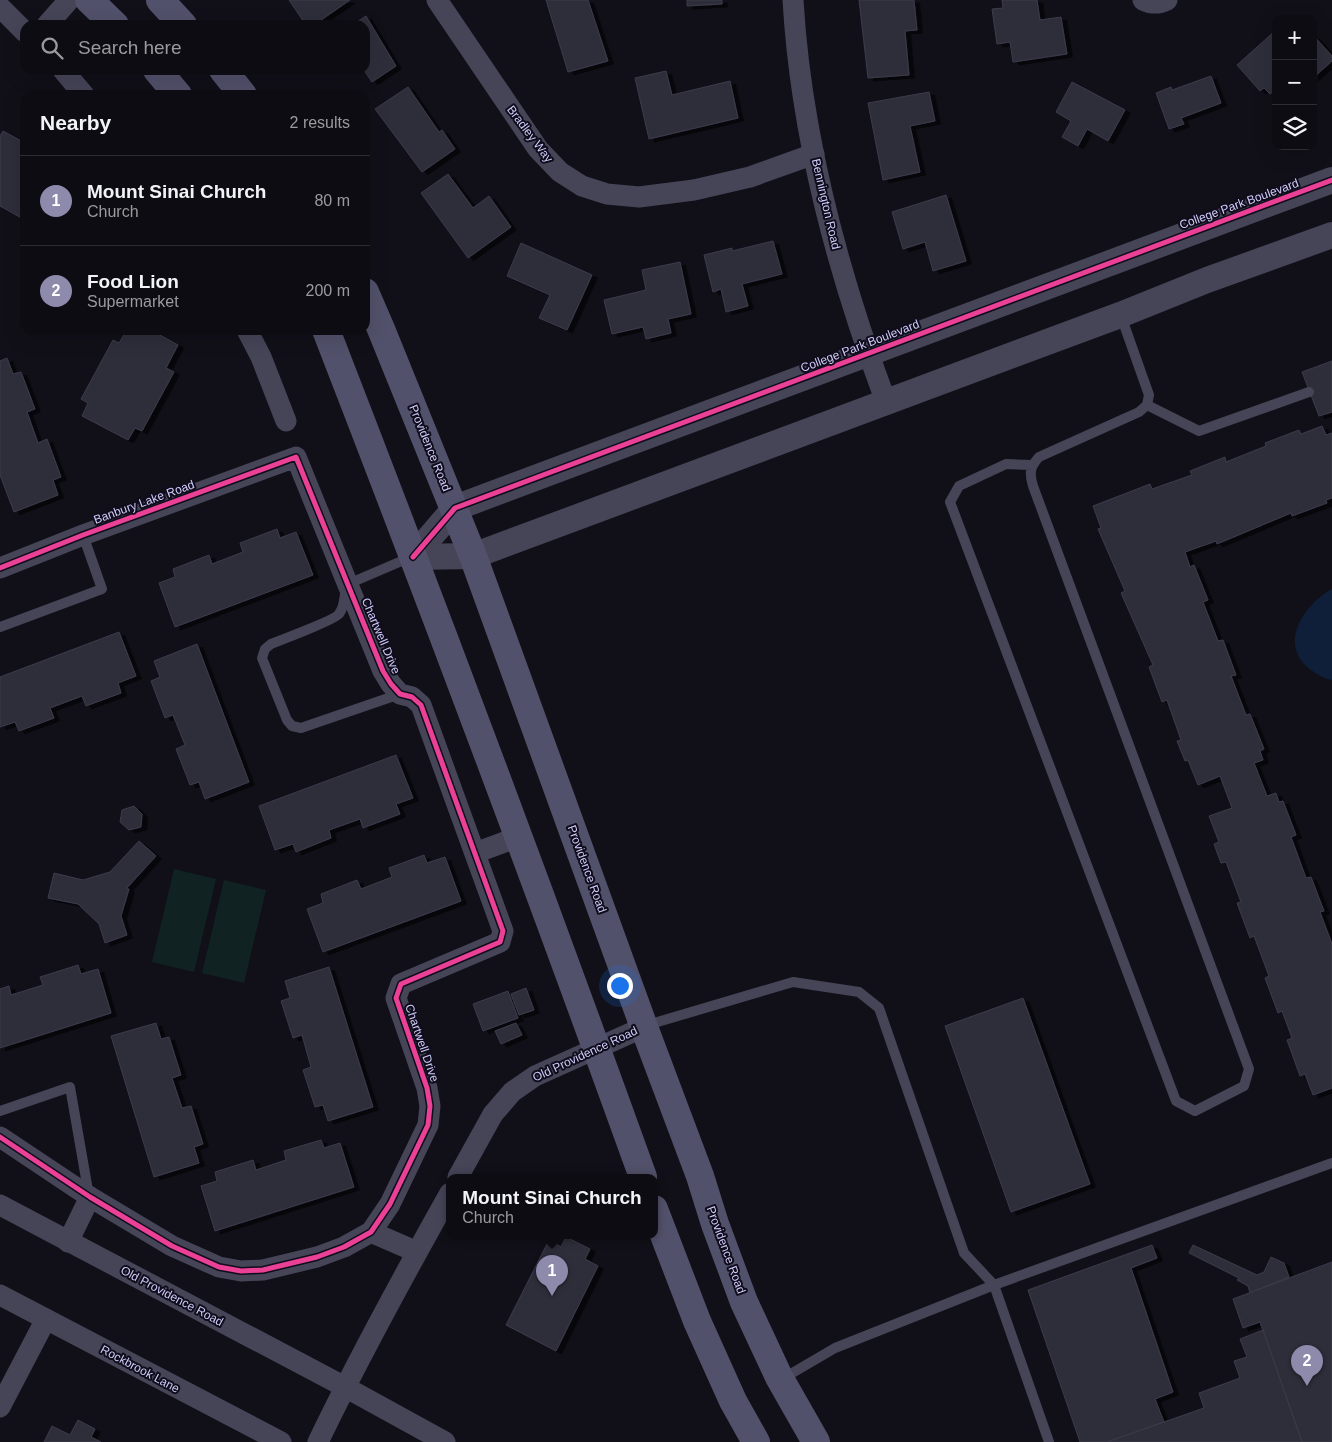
<!DOCTYPE html>
<meta charset="utf-8">
<style>
:root{--surface:#0d0c12;--page:#1b1a20;--text:#f1f3f6;--muted:#9a9b9f;--line:#2d2c32;--accent:#8e8aac}
body{margin:0;font-family:Helvetica,sans-serif;background:var(--page);color:var(--text)}
.controls{position:absolute;right:15px;top:15px;display:grid;overflow:hidden;border-radius:10px;box-shadow:0 5px 20px #0002}
.controls button{width:45px;height:45px;display:grid;place-items:center;padding:0;border:0;border-bottom:1px solid var(--line);background:var(--surface);color:var(--text);font:25px sans-serif}
.you{position:absolute;left:619px;top:985px;width:18px;height:18px;margin:-12px;border:4px solid #fff;border-radius:50%;background:#1a73e8;box-shadow:0 0 0 8px #1a73e833}
.badge{display:grid;place-items:center;width:32px;height:32px;border-radius:50%;background:var(--accent);color:#fff;font-size:16px;font-weight:700}
.pin{position:absolute;translate:-50% -41px;filter:drop-shadow(0 1px 2px #0008)}
.pin::after{content:'';position:absolute;top:26px;width:18px;height:15px;background:inherit;clip-path:polygon(0 0,100% 0,50% 100%)}
.popup{position:absolute;left:446px;top:1174px;width:212px;height:65px;box-sizing:border-box;display:grid;place-content:center;border-radius:10px;background:var(--surface);filter:drop-shadow(0 1px 4px #0005);font-size:16px;white-space:nowrap;color:var(--muted)}
.popup b{font-size:19px;color:var(--text)}
.popup::after{content:'';position:absolute;left:50%;top:100%;margin-left:-10px;border:10px solid transparent;border-top-color:var(--surface)}
.list{margin:0;padding:0;list-style:none}
h2{display:flex;justify-content:space-between;align-items:center;height:65px;margin:0;padding:0 20px;font-size:21px}
h2 small{font-size:16px;font-weight:400;color:var(--muted)}
.list li{display:grid;grid-template-columns:32px 1fr auto;gap:15px;align-items:center;box-sizing:border-box;height:90px;padding:0 20px;border-top:1px solid var(--line)}
.list b{display:block;font-size:19px;white-space:nowrap}
.list p{margin:0;font-size:16px;white-space:nowrap;color:var(--muted)}
.list em{font-size:16px;font-style:normal;color:var(--muted)}
.icon{flex:none;width:28px;height:28px;fill:none;stroke:currentColor;stroke-width:2;stroke-linecap:round;stroke-linejoin:round}
.map{position:relative;flex:none;width:1332px;height:1442px;overflow:hidden}
.search{position:absolute;background:var(--surface);box-shadow:0 5px 20px #0002;left:20px;top:20px;width:350px;height:55px;display:flex;align-items:center;gap:12px;box-sizing:border-box;padding:0 18px;border-radius:15px;color:var(--muted);font-size:19px}
.panel{position:absolute;background:var(--surface);box-shadow:0 5px 20px #0002;left:20px;top:90px;width:350px;height:245px;border-radius:15px}
.map>svg:first-child{display:block}
.green{fill:#102222}
.water{fill:#0f1f3a}
.building{fill:#2f2e3a;stroke:#3d3a4c;filter:url(#shadow)}
.lines{fill:none;stroke-linecap:round;stroke-linejoin:round}
.service{stroke:#464558;stroke-width:10}
.minor{stroke:#464558;stroke-width:21}
.tertiary{stroke:#464558;stroke-width:26}
.secondary{stroke:#52516b;stroke-width:28}
.cycleway-casing{stroke:#0f0d1b;stroke-width:8}
.cycleway{stroke:#ea4096;stroke-width:5}
.labels{text-anchor:middle;stroke-width:4;stroke-linejoin:round;paint-order:stroke}
.street-label{font-size:12px;fill:#d1cbfb;stroke:#0f0d1b}
</style>
<div class="map">
<svg width="1332" height="1442" viewBox="0 0 1332 1442">
<defs>
<filter id="shadow"><feDropShadow dx="5.5" dy="3" stdDeviation="0" flood-color="#0009"/></filter>
</defs>
<rect width="100%" height="100%" fill="#111018"/>
<g class="green">
<path d="M174 869 216 879 194 972 152 962Z"/>
<path d="M224 880 266 890 244 983 202 973Z"/>
</g>
<path class="water" d="M1332 589V680C1323 678 1318 675 1311 670 1277 645 1303 605 1332 589Z"/>
<g class="building">
<path d="M289 0H350L314 25H306Z"/>
<path d="M546 0H588L608 61 568 72Z"/>
<path d="M687 0H722V4L687 6Z"/>
<path d="M859 0H914L917 30 905 31 909 75 868 78Z"/>
<path d="M1002 0H1037L1040 20 1061 17 1067 54 1013 62 1010 42 997 44 992 9 1003 8Z"/>
<path d="M366 16 396 66 372 82 364 70 365 25H352Z"/>
<path d="M1276 30V89L1270 94 1264 88 1260 91 1237 65Z"/>
<path d="M1313 35 1332 56V61L1313 78Z"/>
<path d="M666 71 672 95 730 81 738 118 649 139 635 78Z"/>
<path d="M1211 76 1221 103 1181 118 1184 124 1169 129 1156 93 1171 87 1172 90Z"/>
<path d="M1072 82 1125 110 1108 141 1087 129 1078 146 1062 137 1071 121 1056 112Z"/>
<path d="M408 87 439 132 442 130 455 149 422 172 375 109Z"/>
<path d="M929 92 935 121 910 126 920 172 883 180 868 103Z"/>
<path d="M3 131 25 143V220L0 206V136Z"/>
<path d="M448 174 473 208 489 196 511 227 468 258 421 193Z"/>
<path d="M946 195 966 261 933 271 925 242 903 249 892 212Z"/>
<path d="M773 241 782 274 742 284 748 306 726 312 721 289 713 292 704 255 732 248V251Z"/>
<path d="M521 243 592 275 567 330 539 318 550 295 507 276Z"/>
<path d="M680 262 691 314 668 319 671 333 646 339 643 327 612 334 604 300 646 290 642 270Z"/>
<path d="M127 330H151L178 345 166 368 174 372 142 431 135 428 128 440 82 416 88 403 81 399 113 340 119 343Z"/>
<path d="M7 358 13 374 21 372 35 409 27 412 38 443 47 439 61 477 53 480 58 495 14 512 0 475V361Z"/>
<path d="M1332 361V412L1319 416 1302 372Z"/>
<path d="M1322 426 1326 435 1332 433V498L1326 500 1327 503 1292 516 1291 513 1217 544 1216 541 1185 552 1190 567 1194 565 1208 600 1203 602 1218 641 1223 640 1236 675 1231 676 1246 715 1250 714 1264 749 1260 751 1263 760 1254 763 1267 796 1276 793 1279 802 1283 801 1296 835 1291 837 1306 878 1311 877 1324 911 1320 912 1332 944V1088L1313 1095 1305 1074 1300 1076 1287 1040 1292 1038 1282 1011 1278 1013 1265 978 1269 976 1254 936 1250 938 1237 903 1241 902 1226 862 1221 863 1214 844 1219 842 1209 816 1232 808 1220 776 1198 785 1188 760 1185 761 1177 741 1181 740 1167 700 1162 702 1149 667 1153 665 1121 593 1125 591 1098 529 1101 528 1093 506 1150 484 1152 489 1192 475 1190 471 1225 457 1226 462 1266 446 1265 443 1299 430 1301 434Z"/>
<path d="M277 529 280 538 296 532 313 575 175 627 159 583 175 577 173 569 209 555 212 564 243 552 240 543Z"/>
<path d="M119 632 136 676 118 683 121 693 86 706 82 696 50 708 54 718 19 731 15 722 0 727V677Z"/>
<path d="M197 644 249 782 205 799 199 782 190 785 176 749 185 745 173 715 165 718 151 681 160 677 154 661Z"/>
<path d="M396 755 413 798 396 804 400 814 363 828 360 819 329 830 331 838 296 852 293 844 275 850 259 806Z"/>
<path d="M134 806 142 814 141 827 129 830 120 822 122 810Z"/>
<path d="M139 841 156 856 126 889H129L121 916 127 935 105 943 99 924 78 904 48 898 54 873 83 880 110 872Z"/>
<path d="M424 855 427 863 445 857 461 901 323 952 307 909 323 903 321 894 357 880 361 889 392 877 389 868Z"/>
<path d="M78 965 81 974 98 969 111 1013 0 1048V989L9 986 11 995 43 985 40 977Z"/>
<path d="M329 967 373 1107 328 1121 323 1105 315 1107 303 1070 311 1067 302 1035 293 1038 281 1001 290 998 285 981Z"/>
<path d="M526 988 534 1010 519 1015 511 994Z"/>
<path d="M508 991 518 1018 483 1031 473 1004Z"/>
<path d="M1023 998 1090 1184 1011 1212 945 1026Z"/>
<path d="M156 1023 161 1039 169 1037 181 1075 172 1078 182 1108 191 1106 203 1144 194 1147 199 1163 154 1177 111 1036Z"/>
<path d="M516 1023 522 1035 501 1044 495 1031Z"/>
<path d="M321 1140 324 1148 340 1143 354 1187 215 1231 201 1186 217 1181 215 1172 253 1160 256 1170 286 1160 284 1151Z"/>
<path d="M566 1237 590 1249 585 1259 598 1266 556 1351 506 1325 549 1240 561 1247Z"/>
<path d="M1152 1245 1157 1258 1131 1268 1173 1392 1155 1399 1164 1422 1107 1442H1080L1028 1290Z"/>
<path d="M1193 1245 1257 1275 1264 1272 1271 1257 1284 1263 1289 1277 1250 1293 1248 1286 1237 1280 1239 1278 1189 1253Z"/>
<path d="M1332 1262V1442H1302L1260 1322 1243 1328 1233 1299Z"/>
<path d="M1263 1330 1302 1442H1107L1204 1408 1199 1393 1240 1378 1234 1361 1247 1357 1240 1339Z"/>
<path d="M78 1420 95 1429 91 1437 101 1442H44L52 1426 70 1435Z"/>
</g>
<g class="lines">
<g class="service">
<path d="M1147 405 1199 431 1309 392"/>
<path d="M1032 465 1006 464 959 486 950 502 1176 1101 1195 1111 1244 1086 1249 1069 1033 486C1029 473 1030 467 1039 457L1139 412 1147 405 1149 395 1121 316"/>
<path d="M0 627 102 589 83 535"/>
<path d="M400 694 301 728 292 726 287 720 262 658 265 649 271 644C281 640 335 620 339 614 349 600 338 595 355 581L411 557"/>
<path d="M644 1026 793 982 859 992 879 1008 964 1253 994 1285 1049 1442"/>
<path d="M0 1111 70 1087 89 1196"/>
<path d="M782 1379 835 1348 994 1285 1332 1163"/>
</g>
<g class="minor">
<path d="M437 0 538 149 560 172 582 186 607 194 639 197 694 190 750 177 814 154"/>
<path d="M793 0C801 138 838 273 886 402"/>
<path d="M1143 0C1151 4 1159 4 1167 0"/>
<path d="M0 7 25 32"/>
<path d="M47 25 69 0"/>
<path d="M63 70 84 95"/>
<path d="M247 330 261 357 286 421"/>
<path d="M0 568 83 535 296 457 383 671 391 684 400 694 412 697 421 705 503 931 500 942 401 984 396 998 427 1088 430 1106 428 1125 390 1204 371 1232 344 1247 317 1257 263 1270 241 1271 219 1267 172 1246 90 1197 0 1137"/>
<path d="M475 853 518 837"/>
<path d="M458 1177 493 1114 512 1092 535 1076 644 1027"/>
<path d="M0 1205 345 1387 445 1442"/>
<path d="M371 1232 417 1252"/>
<path d="M68 1242 90 1197"/>
<path d="M0 1295 281 1442"/>
<path d="M0 1407 46 1319"/>
<path d="M318 1442C359 1357 404 1275 450 1193"/>
</g>
<g class="tertiary">
<path d="M413 557 455 508 1332 180"/>
<path d="M413 557 473 556 1120 315 1207 280 1332 235"/>
</g>
<g class="secondary">
<path d="M89 0 115 25"/>
<path d="M160 0 183 25"/>
<path d="M157 70 178 95"/>
<path d="M223 70 243 95"/>
<path d="M365 292 381 329 473 556 644 1027 700 1176 715 1224 744 1302 779 1377 816 1442"/>
<path d="M326 330C435 611 541 894 643 1177"/>
<path d="M654 1209 697 1321 733 1401 756 1442"/>
</g>
<g class="cycleway-casing">
<g id="cycleway">
<path d="M413 557 455 508 1332 180"/>
<path d="M0 568 83 535 296 457 383 671 391 684 400 694 412 697 421 705 503 931 500 942 401 984 396 998 427 1088 430 1106 428 1125 390 1204 371 1232 344 1247 317 1257 263 1270 241 1271 219 1267 172 1246 90 1197 0 1137"/>
</g>
</g>
<use href="#cycleway" class="cycleway"/>
</g>
<g class="labels">
<g class="street-label">
<text transform="translate(530 134) rotate(53)" y="4">Bradley Way</text>
<text transform="translate(826 204) rotate(77)" y="4">Bennington Road</text>
<text transform="translate(1239 204) rotate(-20)" y="4">College Park Boulevard</text>
<text transform="translate(860 346) rotate(-21)" y="4">College Park Boulevard</text>
<text transform="translate(430 448) rotate(68)" y="4">Providence Road</text>
<text transform="translate(144 502) rotate(-20)" y="4">Banbury Lake Road</text>
<text transform="translate(381 636) rotate(67)" y="4">Chartwell Drive</text>
<text transform="translate(587 869) rotate(70)" y="4">Providence Road</text>
<text transform="translate(422 1043) rotate(71)" y="4">Chartwell Drive</text>
<text transform="translate(585 1054) rotate(-25)" y="4">Old Providence Road</text>
<text transform="translate(726 1250) rotate(70)" y="4">Providence Road</text>
<text transform="translate(172 1296) rotate(28)" y="4">Old Providence Road</text>
<text transform="translate(140 1369) rotate(28)" y="4">Rockbrook Lane</text>
</g>
</g>
</svg>
<div class="controls">
<button>+</button>
<button>−</button>
<button><svg class="icon" aria-label="layers" viewBox="0 0 24 24"><path d="M12 4l9 5-9 5-9-5zM3 14l9 5 9-5"/></svg></button>
</div>
<div class="you"></div>
<div class="pin badge" style="left:552px;top:1296px">1</div>
<div class="popup"><b>Mount Sinai Church</b>Church</div>
<div class="pin badge" style="left:1307px;top:1386px">2</div>
<div class="search"><svg class="icon" aria-label="search" viewBox="0 0 24 24"><circle cx="10" cy="10" r="6"/><path d="M15 15l6 6"/></svg>Search here</div>
<section class="panel">
<h2>Nearby<small>2 results</small></h2>
<ul class="list">
<li><span class="badge">1</span><div><b>Mount Sinai Church</b><p>Church</p></div><em>80 m</em></li>
<li><span class="badge">2</span><div><b>Food Lion</b><p>Supermarket</p></div><em>200 m</em></li>
</ul>
</section>
</div>
